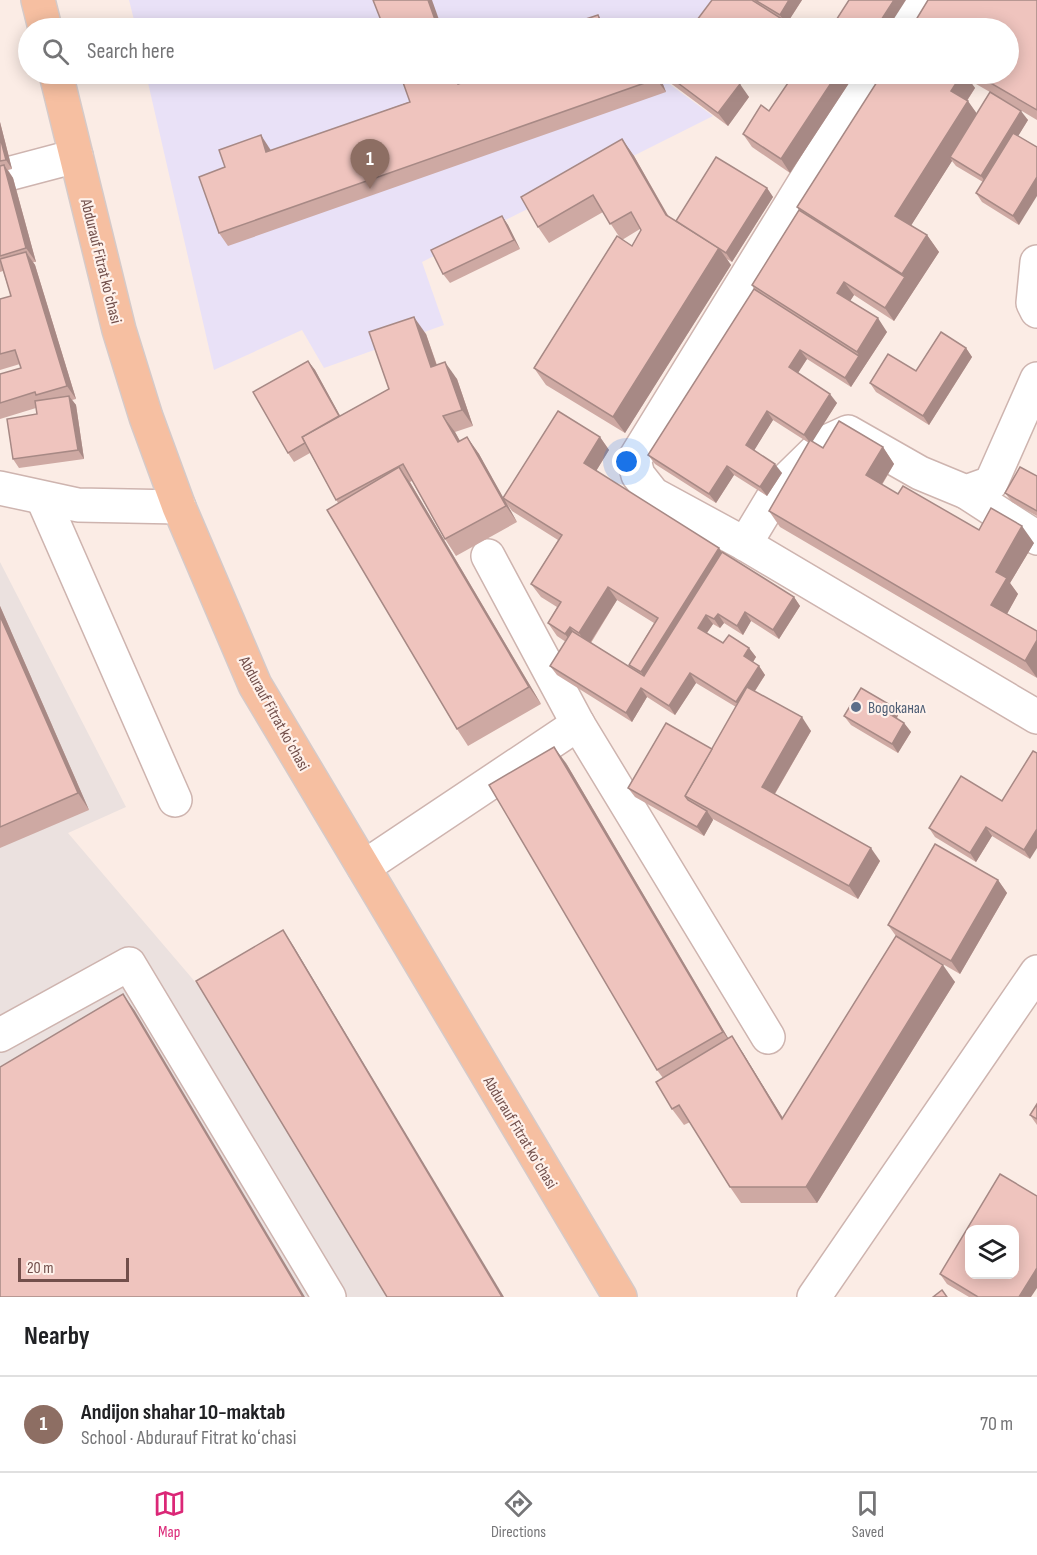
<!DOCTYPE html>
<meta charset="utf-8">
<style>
:root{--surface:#fff;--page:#f2f2f2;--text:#202124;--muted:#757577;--line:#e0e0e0;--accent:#db2777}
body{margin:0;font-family:"Sofia Sans Condensed",sans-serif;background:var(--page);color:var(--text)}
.controls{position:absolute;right:18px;bottom:18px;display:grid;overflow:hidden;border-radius:12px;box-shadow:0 3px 15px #0003}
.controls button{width:54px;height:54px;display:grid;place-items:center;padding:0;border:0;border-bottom:2px solid var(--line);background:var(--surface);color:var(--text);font:30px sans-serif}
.scale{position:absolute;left:18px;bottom:15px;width:111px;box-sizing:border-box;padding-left:6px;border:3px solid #724f4b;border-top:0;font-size:16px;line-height:21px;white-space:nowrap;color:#724f4b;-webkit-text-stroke:4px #fef1eb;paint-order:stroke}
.you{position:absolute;left:627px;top:462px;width:21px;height:21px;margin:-15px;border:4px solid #fff;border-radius:50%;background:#1a73e8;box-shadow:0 0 0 9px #1a73e833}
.badge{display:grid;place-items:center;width:39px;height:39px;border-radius:50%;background:var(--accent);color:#fff;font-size:20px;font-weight:700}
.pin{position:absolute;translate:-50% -50px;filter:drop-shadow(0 2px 3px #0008)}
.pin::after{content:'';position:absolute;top:32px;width:21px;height:18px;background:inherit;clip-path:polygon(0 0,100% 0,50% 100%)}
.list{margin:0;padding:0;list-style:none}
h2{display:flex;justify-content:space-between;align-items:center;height:78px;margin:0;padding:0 24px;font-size:26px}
h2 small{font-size:20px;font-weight:400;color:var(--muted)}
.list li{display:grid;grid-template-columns:39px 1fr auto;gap:18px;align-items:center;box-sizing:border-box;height:96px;padding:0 24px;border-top:2px solid var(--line)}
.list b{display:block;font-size:22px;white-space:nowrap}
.list p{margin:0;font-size:20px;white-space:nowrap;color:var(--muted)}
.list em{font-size:20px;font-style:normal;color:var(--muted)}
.icon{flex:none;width:33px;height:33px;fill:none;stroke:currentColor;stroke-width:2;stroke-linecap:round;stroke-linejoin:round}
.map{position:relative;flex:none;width:1037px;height:1297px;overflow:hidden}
.search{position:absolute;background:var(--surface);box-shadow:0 3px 15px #0003;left:18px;right:18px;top:18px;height:66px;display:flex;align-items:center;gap:15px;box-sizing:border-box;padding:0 21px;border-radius:33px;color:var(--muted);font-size:22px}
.sheet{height:174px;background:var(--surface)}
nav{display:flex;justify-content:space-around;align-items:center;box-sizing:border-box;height:84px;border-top:2px solid var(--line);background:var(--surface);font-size:16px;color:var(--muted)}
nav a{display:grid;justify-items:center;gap:3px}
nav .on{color:var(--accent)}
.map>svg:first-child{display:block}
.industrial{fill:#ebe1df}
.education{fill:#e9e1f7}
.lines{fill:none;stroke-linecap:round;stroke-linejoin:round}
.minor-casing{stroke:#ceb4af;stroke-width:36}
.major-casing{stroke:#d5cac9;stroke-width:36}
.minor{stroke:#fff;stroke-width:33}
.major{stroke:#f6bfa1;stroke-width:33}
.wall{fill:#cea9a3;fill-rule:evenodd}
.shaded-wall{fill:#a78985}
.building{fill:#efc4be;stroke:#a78985;stroke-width:1.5;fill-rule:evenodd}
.service-dot{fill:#5c6f8a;stroke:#fef1eb;stroke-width:2}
.labels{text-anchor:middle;stroke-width:4.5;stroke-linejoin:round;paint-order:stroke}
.street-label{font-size:16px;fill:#724f4b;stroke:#fef1eb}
.service-label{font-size:16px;fill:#4e5e75;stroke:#fef1eb;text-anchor:start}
</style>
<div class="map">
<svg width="1037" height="1297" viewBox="0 0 1037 1297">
<rect width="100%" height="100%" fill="#fbece5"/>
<path class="industrial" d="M0 562 126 807 68 833 208 997 294 947 504 1297H0Z"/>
<g class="education">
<path d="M129 0H730L708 28H136Z"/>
<path d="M146 74H674L668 83 713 116 422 262 444 325 324 368 302 330 214 370Z"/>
</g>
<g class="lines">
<g class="minor-casing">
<g id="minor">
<path d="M899 28 916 0"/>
<path d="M871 74 634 460 638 475 653 494 745 544 1037 717"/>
<path d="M0 176 76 156"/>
<path d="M1037 262 1033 303 1037 311"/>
<path d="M0 488 78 505 179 507"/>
<path d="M966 492 1037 538"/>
<path d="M43 499 175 800"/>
<path d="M745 544 780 486 824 443 848 432 920 473 966 492 991 483 1037 379"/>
<path d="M488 556 578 724 768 1037"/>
<path d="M364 867 578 724"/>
<path d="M0 1035 129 964 329 1297"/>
<path d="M814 1297 1037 972"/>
</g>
</g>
<g class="major-casing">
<g id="major">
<path d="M38 0 45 28"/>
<path d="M56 74 119 330 146 417 179 507 255 685 620 1297"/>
</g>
</g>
<use href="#minor" class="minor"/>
<use href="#major" class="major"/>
</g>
<g class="wall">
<path d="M712 0H802L787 23 796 28H691Z"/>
<path d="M1037 0V120L1005 101 1028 120 1018 136 1019 225 982 202 976 193 983 182 956 166 952 161 911 225 927 235 939 252 894 321 854 295 850 301 887 332 851 387 807 359 798 373 837 403 812 441 823 448 883 447 894 464 882 485 898 494 979 530 1034 543 1010 583 1018 594 1007 614 1037 678 780 527 769 511 809 443 773 420 754 450 782 473 767 496 734 475 716 503 655 464 648 455 754 289 752 285 799 210 797 207 882 74H1008ZM969 80 990 92 977 114 967 101 975 88Z"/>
<path d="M659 74 666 92 228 246 219 233 270 149 271 151 462 83Z"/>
<path d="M663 74H726L749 97 728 126 669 82Z"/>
<path d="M855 74 790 173 752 147 743 134 769 111Z"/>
<path d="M0 122 12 169 8 170 13 178 36 262H33L35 265 76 399 72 400 76 405 84 459 19 468 13 459 37 414 36 408 0 419V374L21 368 20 364 0 370V299L11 296 3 271 0 272Z"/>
<path d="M622 139 634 156 669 217 676 221 767 188 773 197 732 262 727 259 731 265 625 433 546 385 534 368 620 238 603 212 549 243 538 227ZM640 229 641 230 632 246 622 240Z"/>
<path d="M502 216 508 225 520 249 450 283 443 274Z"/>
<path d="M426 334 437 365 457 379 473 426 455 432 460 441 467 437 479 454 503 498 600 437 609 450 596 471 722 552 794 597 800 606 779 639 751 621 743 635 724 623 720 628 713 624 707 633 723 643 749 648 756 657 753 662 759 666 765 675 755 691 811 731 775 794 880 861 858 899 713 819V820L704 836 635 797 628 788 712 749 736 707 696 683 675 715 647 697 632 722 557 675 550 666 566 642 557 636 548 623 557 607 541 597 531 584 558 540 512 511 507 504 517 522 456 556 445 539 412 481 410 482 541 704 468 746 457 729 338 503 310 453 294 462 288 453 308 361 315 370 340 416 389 389ZM617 600 654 623 629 665 631 668 591 643Z"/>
<path d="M966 348 972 357 929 425 876 392 870 383 916 371Z"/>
<path d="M1037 476V516L1012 502 1005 493Z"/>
<path d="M0 606 89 810 0 848Z"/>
<path d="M892 706 898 715 897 719 904 723 911 732 898 753 851 725 844 716Z"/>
<path d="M566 763 728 1038 743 1053 783 1118 896 936 888 925 998 880 1007 893 960 974 929 956 955 982 817 1203H741L730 1187 690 1122 684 1125 672 1109 663 1078 657 1070Z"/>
<path d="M1002 801 1030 859 992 836 976 862 935 837 929 828Z"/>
<path d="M1037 1104V1125L1030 1115Z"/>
<path d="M940 1274 1031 1297H969L947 1284Z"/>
</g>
<g class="shaded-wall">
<path d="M428 0H432L442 28H438Z"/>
<path d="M789 0H802L786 25 780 15Z"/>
<path d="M894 0H906L888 28H876Z"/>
<path d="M598 15 607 28H608H603Z"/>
<path d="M454 74H458L467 97 458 84Z"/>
<path d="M654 74H659L666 92 656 79Z"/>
<path d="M837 74H855L790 173 781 159Z"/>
<path d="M962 74H965L975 88 962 108 951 91Z"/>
<path d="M740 84 749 97 728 126 718 113Z"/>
<path d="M968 101 980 118 950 157 952 161 907 232 895 216Z"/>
<path d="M1021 111 1028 120 988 185 981 176Z"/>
<path d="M0 122 12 169 6 160 0 137Z"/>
<path d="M261 135 270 149 276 165 266 152Z"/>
<path d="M622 139 634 156 677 232 666 215Z"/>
<path d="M4 165 13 178 36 262 26 248Z"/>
<path d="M1037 177V196L1019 225 1013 216Z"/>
<path d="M767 188 773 197 732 262 726 253Z"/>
<path d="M502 216 508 225 520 249 514 240Z"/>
<path d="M927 235 939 252 894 321 885 308 905 277 902 274Z"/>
<path d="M719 248 731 265 625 433 613 417Z"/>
<path d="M26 252 35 265 76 399 67 386Z"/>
<path d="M844 282 854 295 847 306 837 293Z"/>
<path d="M414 317 426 334 443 384 431 367Z"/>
<path d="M878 318 887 332 851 387 845 378 859 356 857 352Z"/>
<path d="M966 348 972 357 929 425 923 416Z"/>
<path d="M800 350 807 359 796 376 789 367Z"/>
<path d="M308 361 315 370 349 432 343 422Z"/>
<path d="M445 362 457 379 473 426 462 410Z"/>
<path d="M830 394 837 403 811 444 804 435Z"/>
<path d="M69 396 76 405 84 459 78 450Z"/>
<path d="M767 411 773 420 752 454 746 445Z"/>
<path d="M443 416 455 432 470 459 458 442Z"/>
<path d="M467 437 479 454 517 522 506 506Z"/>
<path d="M600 437 609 450 593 476 584 463Z"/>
<path d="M883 447 894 464 877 492 866 475Z"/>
<path d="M775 464 782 473 767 496 760 487Z"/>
<path d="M727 466 734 475 716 503 709 494Z"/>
<path d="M399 467 411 484 541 704 529 687Z"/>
<path d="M1022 526 1034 543 1010 583 1018 594 1003 621 991 605 996 572Z"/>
<path d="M719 548 728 561 650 685 641 672Z"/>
<path d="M608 587 617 600 588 646 579 633Z"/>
<path d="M794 597 800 606 779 639 773 630Z"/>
<path d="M0 606 89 810 78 793 0 616Z"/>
<path d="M745 612 751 621 743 635 737 626Z"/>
<path d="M718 614 724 623 720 628 714 619Z"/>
<path d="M706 615 713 624 704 637 698 628Z"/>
<path d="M570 627 579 640 575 647 565 634Z"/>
<path d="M1037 640V678L1025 661Z"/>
<path d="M749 648 756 657 751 665 744 656Z"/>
<path d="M759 666 765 675 742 711 736 702Z"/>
<path d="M690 673 696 683 675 715 669 706Z"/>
<path d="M641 688 647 697 632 722 626 713Z"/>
<path d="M892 706 898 715 894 723 888 713Z"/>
<path d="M802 717 811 731 771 800 762 787Z"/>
<path d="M904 723 911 732 898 753 892 744Z"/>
<path d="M554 747 566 763 734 1048 723 1032Z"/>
<path d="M707 811 713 820 704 836 697 827Z"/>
<path d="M986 827 992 836 976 862 970 853Z"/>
<path d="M1037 829V848L1030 859 1024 850Z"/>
<path d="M871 848 880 861 858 899 849 886Z"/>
<path d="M998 880 1007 893 960 974 951 961Z"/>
<path d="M283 930 294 947 504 1297H502Z"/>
<path d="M943 965 955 982 817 1203 806 1187Z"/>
<path d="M123 994 135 1011 305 1297H303Z"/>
<path d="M732 1036 743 1053 794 1136 782 1119Z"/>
<path d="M1037 1268V1288L1031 1297H1019Z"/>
</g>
<g class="building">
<path d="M373 0H428L438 28H384Z"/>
<path d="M712 0H752L796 28H742L737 25 735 28H691Z"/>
<path d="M755 0H789L780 15Z"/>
<path d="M849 0H894L876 28H831Z"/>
<path d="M928 0H1037V110L975 74H1008V28H911Z"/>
<path d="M598 15 603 28H559Z"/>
<path d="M636 21 638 28H615Z"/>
<path d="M400 74H454L458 84 487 74H654L656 79 219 233 199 177 225 167 219 150 261 135 266 152 410 102Z"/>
<path d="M666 74H726L740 84 718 113Z"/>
<path d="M794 74H837L781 159 743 134 761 105 769 111Z"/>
<path d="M882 74H962L951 91 968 101 895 216 927 235 902 274 797 207Z"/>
<path d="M990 92 1021 111 981 176 950 157Z"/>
<path d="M1013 133 1037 147V177L1013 216 976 193Z"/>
<path d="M0 137 6 160 0 161Z"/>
<path d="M622 139 666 215 719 248 613 417 534 368 617 236 632 246 641 230 631 212 610 224 593 195 538 227 521 197Z"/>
<path d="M716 157 767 188 726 253 676 221Z"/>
<path d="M4 165 26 248 0 256V166Z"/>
<path d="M799 210 905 277 885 308 844 282 837 293 878 318 857 352 752 285Z"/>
<path d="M502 216 514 240 443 274 431 250Z"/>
<path d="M26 252 67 386 36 395 35 392 0 403V374L21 368 15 350 0 354V299L11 296 0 259Z"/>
<path d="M754 289 859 356 845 378 800 350 789 367 830 394 804 435 767 411 746 445 775 464 760 487 727 466 709 494 648 455Z"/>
<path d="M414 317 431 367 445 362 462 410 443 416 458 442 467 437 506 506 445 539 403 464 336 500 302 437 389 389 369 332Z"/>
<path d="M941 332 966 348 923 416 870 383 888 354 916 371Z"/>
<path d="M308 361 339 416 302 437 305 443 288 453 253 392Z"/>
<path d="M69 396 78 450 13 459 7 419 37 414 35 401Z"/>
<path d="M558 411 600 437 584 463 719 548 641 672 629 665 658 618 608 587 579 633 570 627 565 634 548 623 561 602 531 584 562 535 503 498Z"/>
<path d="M839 421 883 447 866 475 898 494 903 486 979 530 991 508 1022 526 996 572 1007 578 991 605 1037 631V640L1025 661 769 511 810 440 823 448Z"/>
<path d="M399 467 529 687 457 729 327 510Z"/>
<path d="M1020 467 1037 476V511L1005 493Z"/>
<path d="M722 552 794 597 773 630 745 612 737 626 718 614 714 619 706 615 698 628 723 643 729 635 749 648 744 656 759 666 736 702 690 673 669 706 641 688 626 713 550 666 572 631 644 676Z"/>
<path d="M0 616 78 793 0 827Z"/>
<path d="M747 687 802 717 762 787 871 848 849 886 685 796Z"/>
<path d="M861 688 892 706 888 713 904 723 892 744 844 716Z"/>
<path d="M666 723 712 749 685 796 688 800 707 811 697 827 628 788Z"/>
<path d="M554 747 723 1032 657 1070 489 785Z"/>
<path d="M1033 751 1037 753V829L1024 850 986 827 970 853 929 828 961 776 1002 801Z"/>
<path d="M935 844 998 880 951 961 888 925Z"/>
<path d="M283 930 502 1297H387L196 981Z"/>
<path d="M896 936 943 965 806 1187H730L679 1105 672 1109 656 1082 732 1036 782 1119Z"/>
<path d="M123 994 303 1297H0V1067Z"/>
<path d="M1037 1104V1119L1030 1115Z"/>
<path d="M1000 1174 1037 1196V1268L1019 1297H978L940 1274ZM969 1230H1014V1275H969Z"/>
<path d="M942 1290 947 1297H933Z"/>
</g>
<circle class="service-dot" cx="856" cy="707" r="6"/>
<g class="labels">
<g class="street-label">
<text transform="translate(102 261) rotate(76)" y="6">Abdurauf Fitrat koʻchasi</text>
<text transform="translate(275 713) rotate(61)" y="6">Abdurauf Fitrat koʻchasi</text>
<text transform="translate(521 1132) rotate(59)" y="6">Abdurauf Fitrat koʻchasi</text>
</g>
<g class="service-label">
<text x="868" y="713">Водоканал</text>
</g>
</g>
</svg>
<div class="controls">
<button><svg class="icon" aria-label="layers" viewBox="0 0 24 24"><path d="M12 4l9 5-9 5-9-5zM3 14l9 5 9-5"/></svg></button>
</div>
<div class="scale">20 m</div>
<div class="you"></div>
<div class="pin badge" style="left:370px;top:189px;background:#8d6e63">1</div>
<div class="search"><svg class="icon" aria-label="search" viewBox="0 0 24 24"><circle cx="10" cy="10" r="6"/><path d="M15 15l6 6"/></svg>Search here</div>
</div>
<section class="sheet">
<h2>Nearby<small></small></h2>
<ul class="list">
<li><span class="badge" style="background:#8d6e63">1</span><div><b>Andijon shahar 10-maktab</b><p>School · Abdurauf Fitrat koʻchasi</p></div><em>70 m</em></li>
</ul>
</section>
<nav>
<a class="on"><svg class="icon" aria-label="map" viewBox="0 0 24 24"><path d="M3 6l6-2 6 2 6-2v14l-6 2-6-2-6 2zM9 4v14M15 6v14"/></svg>Map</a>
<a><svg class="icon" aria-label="directions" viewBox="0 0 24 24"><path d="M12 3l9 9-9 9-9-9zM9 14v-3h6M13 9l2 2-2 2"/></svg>Directions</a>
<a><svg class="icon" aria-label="saved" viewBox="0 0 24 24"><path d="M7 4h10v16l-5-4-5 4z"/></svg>Saved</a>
</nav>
